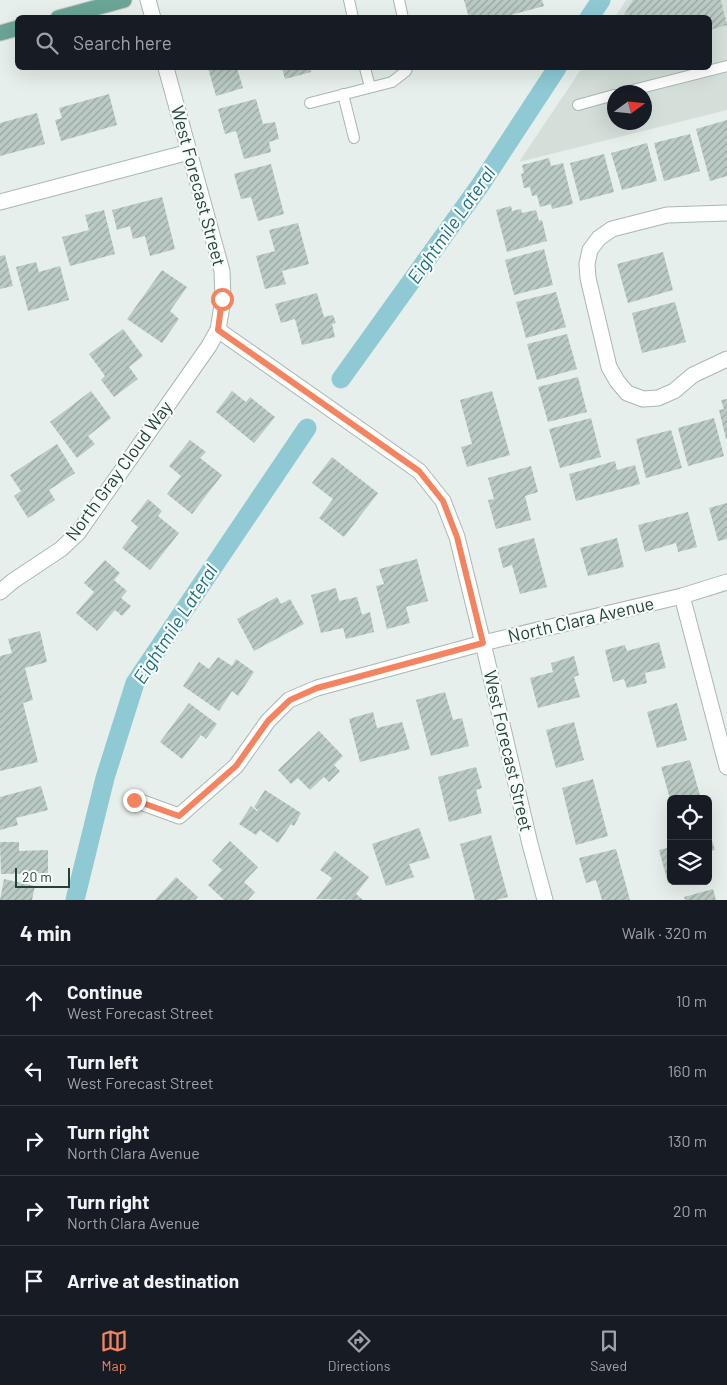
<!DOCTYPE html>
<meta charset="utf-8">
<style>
:root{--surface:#171b24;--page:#20242c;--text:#f1f3f6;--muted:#9ea1a6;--line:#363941;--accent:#f4845f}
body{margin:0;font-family:Barlow,sans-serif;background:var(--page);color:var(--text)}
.controls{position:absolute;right:15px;bottom:15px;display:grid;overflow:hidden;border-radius:8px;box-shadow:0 5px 20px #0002}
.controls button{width:45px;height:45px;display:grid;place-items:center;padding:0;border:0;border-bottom:1px solid var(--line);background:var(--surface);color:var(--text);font:25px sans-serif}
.compass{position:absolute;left:607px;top:85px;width:45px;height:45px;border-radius:50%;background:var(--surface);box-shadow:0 5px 20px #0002;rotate:75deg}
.scale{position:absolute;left:15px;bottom:12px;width:55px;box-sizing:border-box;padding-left:5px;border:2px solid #24423a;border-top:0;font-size:14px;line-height:18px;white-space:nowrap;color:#24423a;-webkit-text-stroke:4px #f7fbf9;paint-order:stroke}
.stop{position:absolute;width:15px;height:15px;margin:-11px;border:4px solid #f4845f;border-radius:50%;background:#fff}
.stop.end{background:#f4845f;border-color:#fff;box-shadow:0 1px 5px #0008}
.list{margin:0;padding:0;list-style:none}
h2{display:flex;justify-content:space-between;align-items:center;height:65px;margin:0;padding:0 20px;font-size:21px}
h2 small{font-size:16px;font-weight:400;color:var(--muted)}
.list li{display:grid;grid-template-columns:32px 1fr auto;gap:15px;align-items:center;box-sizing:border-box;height:70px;padding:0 20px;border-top:1px solid var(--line)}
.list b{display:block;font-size:19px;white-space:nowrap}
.list p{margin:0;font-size:16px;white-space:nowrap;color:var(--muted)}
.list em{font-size:16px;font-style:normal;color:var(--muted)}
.icon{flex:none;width:28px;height:28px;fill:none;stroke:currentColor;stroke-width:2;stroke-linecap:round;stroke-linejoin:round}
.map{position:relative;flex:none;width:727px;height:900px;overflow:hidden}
.search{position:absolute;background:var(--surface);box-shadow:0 5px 20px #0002;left:15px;right:15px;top:15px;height:55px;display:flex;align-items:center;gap:12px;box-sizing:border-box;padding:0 18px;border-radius:8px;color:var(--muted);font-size:19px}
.sheet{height:415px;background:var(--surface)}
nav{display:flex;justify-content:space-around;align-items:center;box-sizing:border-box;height:70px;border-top:1px solid var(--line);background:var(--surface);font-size:14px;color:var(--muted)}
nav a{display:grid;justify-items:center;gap:2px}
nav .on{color:var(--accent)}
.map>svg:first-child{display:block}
.built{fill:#d4dfda;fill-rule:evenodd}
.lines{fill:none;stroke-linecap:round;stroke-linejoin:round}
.canal{stroke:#8ec9d4;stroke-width:19}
.building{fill:url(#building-hatch)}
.service-casing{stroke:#a8b8b2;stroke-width:12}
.minor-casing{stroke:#a8b8b2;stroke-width:17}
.primary-casing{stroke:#c2cac8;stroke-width:17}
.service{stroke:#fff;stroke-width:10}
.minor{stroke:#fff;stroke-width:15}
.primary{stroke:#6aa596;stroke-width:15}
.route{stroke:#f4845f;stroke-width:6}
.labels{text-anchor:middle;stroke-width:4.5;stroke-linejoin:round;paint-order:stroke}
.street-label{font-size:18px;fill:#24423a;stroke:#f7fbf9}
.water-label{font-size:19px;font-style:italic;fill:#1c6f80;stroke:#f7fbf9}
</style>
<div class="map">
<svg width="727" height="900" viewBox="0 0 727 900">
<defs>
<pattern id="building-hatch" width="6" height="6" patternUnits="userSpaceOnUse" patternTransform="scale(1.25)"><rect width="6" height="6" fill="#bbcac4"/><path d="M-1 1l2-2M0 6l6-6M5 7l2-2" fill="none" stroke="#98a6a0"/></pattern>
</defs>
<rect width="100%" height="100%" fill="#e6efeb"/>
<path class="built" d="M626 0H727V110L519 162 582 68H710V18L615 17ZM614 92H644V122H614Z"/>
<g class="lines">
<g class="canal">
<path d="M589 18 601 0"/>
<path d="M341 379 481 184 557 68"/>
<path d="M75 900 105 778 135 683 307 428"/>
</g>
</g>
<g class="building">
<path d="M464 0H542L544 6 500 18H469Z"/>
<path d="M633 0H721L727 25 710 30V18H622Z"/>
<path d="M208 68H237L243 88 216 96Z"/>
<path d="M282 68H310L311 72 285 79Z"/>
<path d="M109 94 117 125 61 141 55 120 62 118 59 108Z"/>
<path d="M256 99 263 124 275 122 279 139 269 142 271 152 244 159 236 131 225 134 218 109Z"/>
<path d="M37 113 45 144 0 156V123Z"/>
<path d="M727 120V176L710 181 696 129Z"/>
<path d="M690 134 700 171 664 181 654 143Z"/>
<path d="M647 143 657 181 622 190 611 153Z"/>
<path d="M604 154 614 192 580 201 570 163Z"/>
<path d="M549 158 551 166 563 163 573 204 552 209 551 204 540 207 537 195 532 196 530 187 524 188 521 174 524 173 522 165Z"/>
<path d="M271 164 284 214 258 221 251 197 241 199 234 174Z"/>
<path d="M162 197 175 249 150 256 145 236 133 239 130 226 117 230 112 210Z"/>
<path d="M511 206 512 211 521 209 522 213 536 210 539 221 542 220 547 241 507 252 496 210Z"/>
<path d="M104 210 115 254 70 266 62 237 89 230 85 215Z"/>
<path d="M298 223 309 264 282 271 286 284 265 289 256 256 275 251 269 230Z"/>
<path d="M544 249 553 285 514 295 505 260Z"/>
<path d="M663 252 673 290 628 303 617 264Z"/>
<path d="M5 255 13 286 0 289V256Z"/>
<path d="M36 262 39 272 60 266 69 300 28 311 16 267Z"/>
<path d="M162 270 187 287 170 311 179 319 162 343 127 319Z"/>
<path d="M556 292 566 327 526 338 516 302Z"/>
<path d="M317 293 324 317 333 315 336 323 332 324 335 337 302 345 295 319 281 323 275 304Z"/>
<path d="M675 302 686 342 642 353 632 313Z"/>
<path d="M123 329 143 356 129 367 138 379 114 397 101 380 105 376 89 354Z"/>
<path d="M567 334 577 369 537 380 527 344Z"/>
<path d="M578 377 587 412 548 422 538 387Z"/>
<path d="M91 391 111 418 88 436 95 444 77 458 50 422Z"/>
<path d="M232 391 246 402 250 397 275 417 254 443 216 412Z"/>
<path d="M492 391 510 455 467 467 461 447 472 444 460 400Z"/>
<path d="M727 399V439H726L719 410 724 409 721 400Z"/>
<path d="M591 418 601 457 560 468 549 429Z"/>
<path d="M714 418 724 456 688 466 678 428Z"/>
<path d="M671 430 682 468 646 478 636 439Z"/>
<path d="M190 440 206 452 200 458 222 475 192 514 167 494 181 476 169 466Z"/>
<path d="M57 444 75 473 49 490 55 500 28 518 14 496 21 491 10 475Z"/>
<path d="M332 457 378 493 344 537 319 518 333 499 312 483Z"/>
<path d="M615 461 617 470 635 465 640 484 576 501 569 474Z"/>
<path d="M531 466 538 492 525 496 531 520 496 529 488 500 494 499 488 478Z"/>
<path d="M148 499 162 511 158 516 179 533 150 570 122 548 138 527 131 521Z"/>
<path d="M727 503V539L718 541 709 508Z"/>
<path d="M688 512 697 547 678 552 676 543 645 552 638 525Z"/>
<path d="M534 538 547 587 520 594 512 565 503 568 498 548Z"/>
<path d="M617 538 624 567 588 576 580 548Z"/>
<path d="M417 559 428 601 406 607 410 623 387 629 376 586 384 584 379 569Z"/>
<path d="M105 560 120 573 114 580 127 591 121 598 131 606 122 616 115 610 97 631 76 613 94 592 84 583Z"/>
<path d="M336 588 339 601 357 597 362 615 370 612 374 632 346 639 343 628 321 633 311 595Z"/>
<path d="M277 597 281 604 290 599 304 624 254 651 237 619Z"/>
<path d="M40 631 47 662 25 668 33 700 23 703 38 762 0 771V656L12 653 8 639Z"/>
<path d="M659 642 666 668 645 673 647 683 627 688 624 679 613 682 605 650 625 645 627 651Z"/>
<path d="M574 656 579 675 574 677 580 697 538 708 530 678 553 672 551 663Z"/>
<path d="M218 657 232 666 236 659 254 672 238 696 232 691 219 711 183 686 199 662 209 669Z"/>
<path d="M445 692 453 720 462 718 469 746 431 756 416 700Z"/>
<path d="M189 703 217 724 206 739 201 735 182 759 160 742Z"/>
<path d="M677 703 687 740 657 748 647 712Z"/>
<path d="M373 712 377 728 402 722 410 749 360 762 349 719Z"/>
<path d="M574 722 584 760 556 768 546 730Z"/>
<path d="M319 731 343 756 334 765 340 771 329 782 324 777 310 790 298 778 291 784 278 770Z"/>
<path d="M690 760 701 799H670L661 767Z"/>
<path d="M476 767 482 788 476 790 482 813 449 822 438 777Z"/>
<path d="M593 779 608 836 576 845 562 788Z"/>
<path d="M41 786 48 810 16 818 18 825 0 830V797Z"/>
<path d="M265 790 301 813 294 826 291 824 278 843 260 830 256 835 239 824 251 806 257 811 258 810 254 807Z"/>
<path d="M419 828 430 858 409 864 414 877 386 886 372 844Z"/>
<path d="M708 828 715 850 708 852Z"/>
<path d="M491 835 508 897 496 900H475L460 844Z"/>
<path d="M230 841 258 867 244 882 255 892 248 900H224L208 885 222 870 212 861Z"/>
<path d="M0 842H19V851L48 850V873L1 874Z"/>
<path d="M671 847V882L668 883 659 850Z"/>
<path d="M616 849 630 900H602L596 880 586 883 579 858Z"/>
<path d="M335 851 369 877 356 894 363 900 316 899 332 878 320 870Z"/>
<path d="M176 877 198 897 195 900H155Z"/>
<path d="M4 879 35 886 32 900H0Z"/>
<path d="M713 889 716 900H685L684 897Z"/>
</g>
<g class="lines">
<g class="service-casing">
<g id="service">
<path d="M349 0 353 18"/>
<path d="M399 0 403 18"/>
<path d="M365 68 370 87"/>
<path d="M625 92 727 66"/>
<path d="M343 94 354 138"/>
<path d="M310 103 392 82 406 71 407 68"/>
<path d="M578 105 614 95"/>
</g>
</g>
<g class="minor-casing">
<g id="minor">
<path d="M148 0 153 18"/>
<path d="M166 68 222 271 223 299 218 330 419 471 443 501 457 537 483 643 530 844 545 900"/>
<path d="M0 202 189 152"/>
<path d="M727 213 667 215 612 229 599 238 590 250 587 264 588 278 609 367 617 381 627 393 643 399 658 398 674 391 693 375 727 359"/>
<path d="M0 592 13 581 61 549 78 533 209 346 218 330"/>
<path d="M682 596 727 767"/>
<path d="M135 800 179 816 236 766 268 721 289 700 317 688 483 643 682 596 727 582"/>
</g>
</g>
<g class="primary-casing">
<g id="primary">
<path d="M58 18 124 0"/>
<path d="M0 33 18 28"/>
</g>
</g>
<use href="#service" class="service"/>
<use href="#minor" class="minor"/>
<use href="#primary" class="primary"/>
</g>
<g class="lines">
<path class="route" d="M134 800 179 816 236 766 268 721 290 700 317 688 483 643 457 537 443 501 419 471 218 330 222 299"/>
</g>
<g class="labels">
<g class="street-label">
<text transform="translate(198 186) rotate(75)" y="6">West Forecast Street</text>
<text transform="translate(119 471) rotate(-54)" y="6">North Gray Cloud Way</text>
<text transform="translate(581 620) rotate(-13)" y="6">North Clara Avenue</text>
<text transform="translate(508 751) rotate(77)" y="6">West Forecast Street</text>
</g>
<g class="water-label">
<text transform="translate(451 225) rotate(-55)" y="7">Eightmile Lateral</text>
<text transform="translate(175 624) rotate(-57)" y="7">Eightmile Lateral</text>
</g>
</g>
</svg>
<div class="controls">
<button><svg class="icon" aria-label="locate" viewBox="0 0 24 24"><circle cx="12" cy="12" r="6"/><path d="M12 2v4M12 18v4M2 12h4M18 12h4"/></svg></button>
<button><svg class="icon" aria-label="layers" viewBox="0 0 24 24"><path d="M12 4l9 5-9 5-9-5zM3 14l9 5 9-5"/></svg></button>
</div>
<svg class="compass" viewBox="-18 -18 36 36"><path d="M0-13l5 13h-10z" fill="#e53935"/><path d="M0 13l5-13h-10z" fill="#9ea1a6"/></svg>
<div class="scale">20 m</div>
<div class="stop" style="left:222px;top:299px"></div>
<div class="stop end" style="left:134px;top:800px"></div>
<div class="search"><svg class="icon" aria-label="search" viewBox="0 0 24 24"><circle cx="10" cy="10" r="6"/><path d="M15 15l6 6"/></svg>Search here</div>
</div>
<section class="sheet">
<h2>4 min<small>Walk · 320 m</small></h2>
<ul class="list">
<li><svg class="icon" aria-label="ahead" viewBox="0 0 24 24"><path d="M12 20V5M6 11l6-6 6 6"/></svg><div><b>Continue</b><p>West Forecast Street</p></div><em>10 m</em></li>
<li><svg class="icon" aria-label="left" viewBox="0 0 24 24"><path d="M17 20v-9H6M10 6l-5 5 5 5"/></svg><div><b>Turn left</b><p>West Forecast Street</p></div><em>160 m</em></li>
<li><svg class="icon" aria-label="right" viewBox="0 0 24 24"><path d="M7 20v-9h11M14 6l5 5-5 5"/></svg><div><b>Turn right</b><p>North Clara Avenue</p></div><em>130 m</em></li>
<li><svg class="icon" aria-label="right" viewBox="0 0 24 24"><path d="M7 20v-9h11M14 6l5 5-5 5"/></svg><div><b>Turn right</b><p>North Clara Avenue</p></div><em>20 m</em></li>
<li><svg class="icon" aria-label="arrive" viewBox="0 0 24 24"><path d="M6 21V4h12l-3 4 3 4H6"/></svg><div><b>Arrive at destination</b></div></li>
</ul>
</section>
<nav>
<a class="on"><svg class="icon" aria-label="map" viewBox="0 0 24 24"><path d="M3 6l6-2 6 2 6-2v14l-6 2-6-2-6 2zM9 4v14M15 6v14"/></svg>Map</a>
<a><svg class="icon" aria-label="directions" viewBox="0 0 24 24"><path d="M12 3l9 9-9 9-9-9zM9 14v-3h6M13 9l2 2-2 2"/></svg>Directions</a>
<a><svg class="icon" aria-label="saved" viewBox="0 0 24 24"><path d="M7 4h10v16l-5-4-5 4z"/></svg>Saved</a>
</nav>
